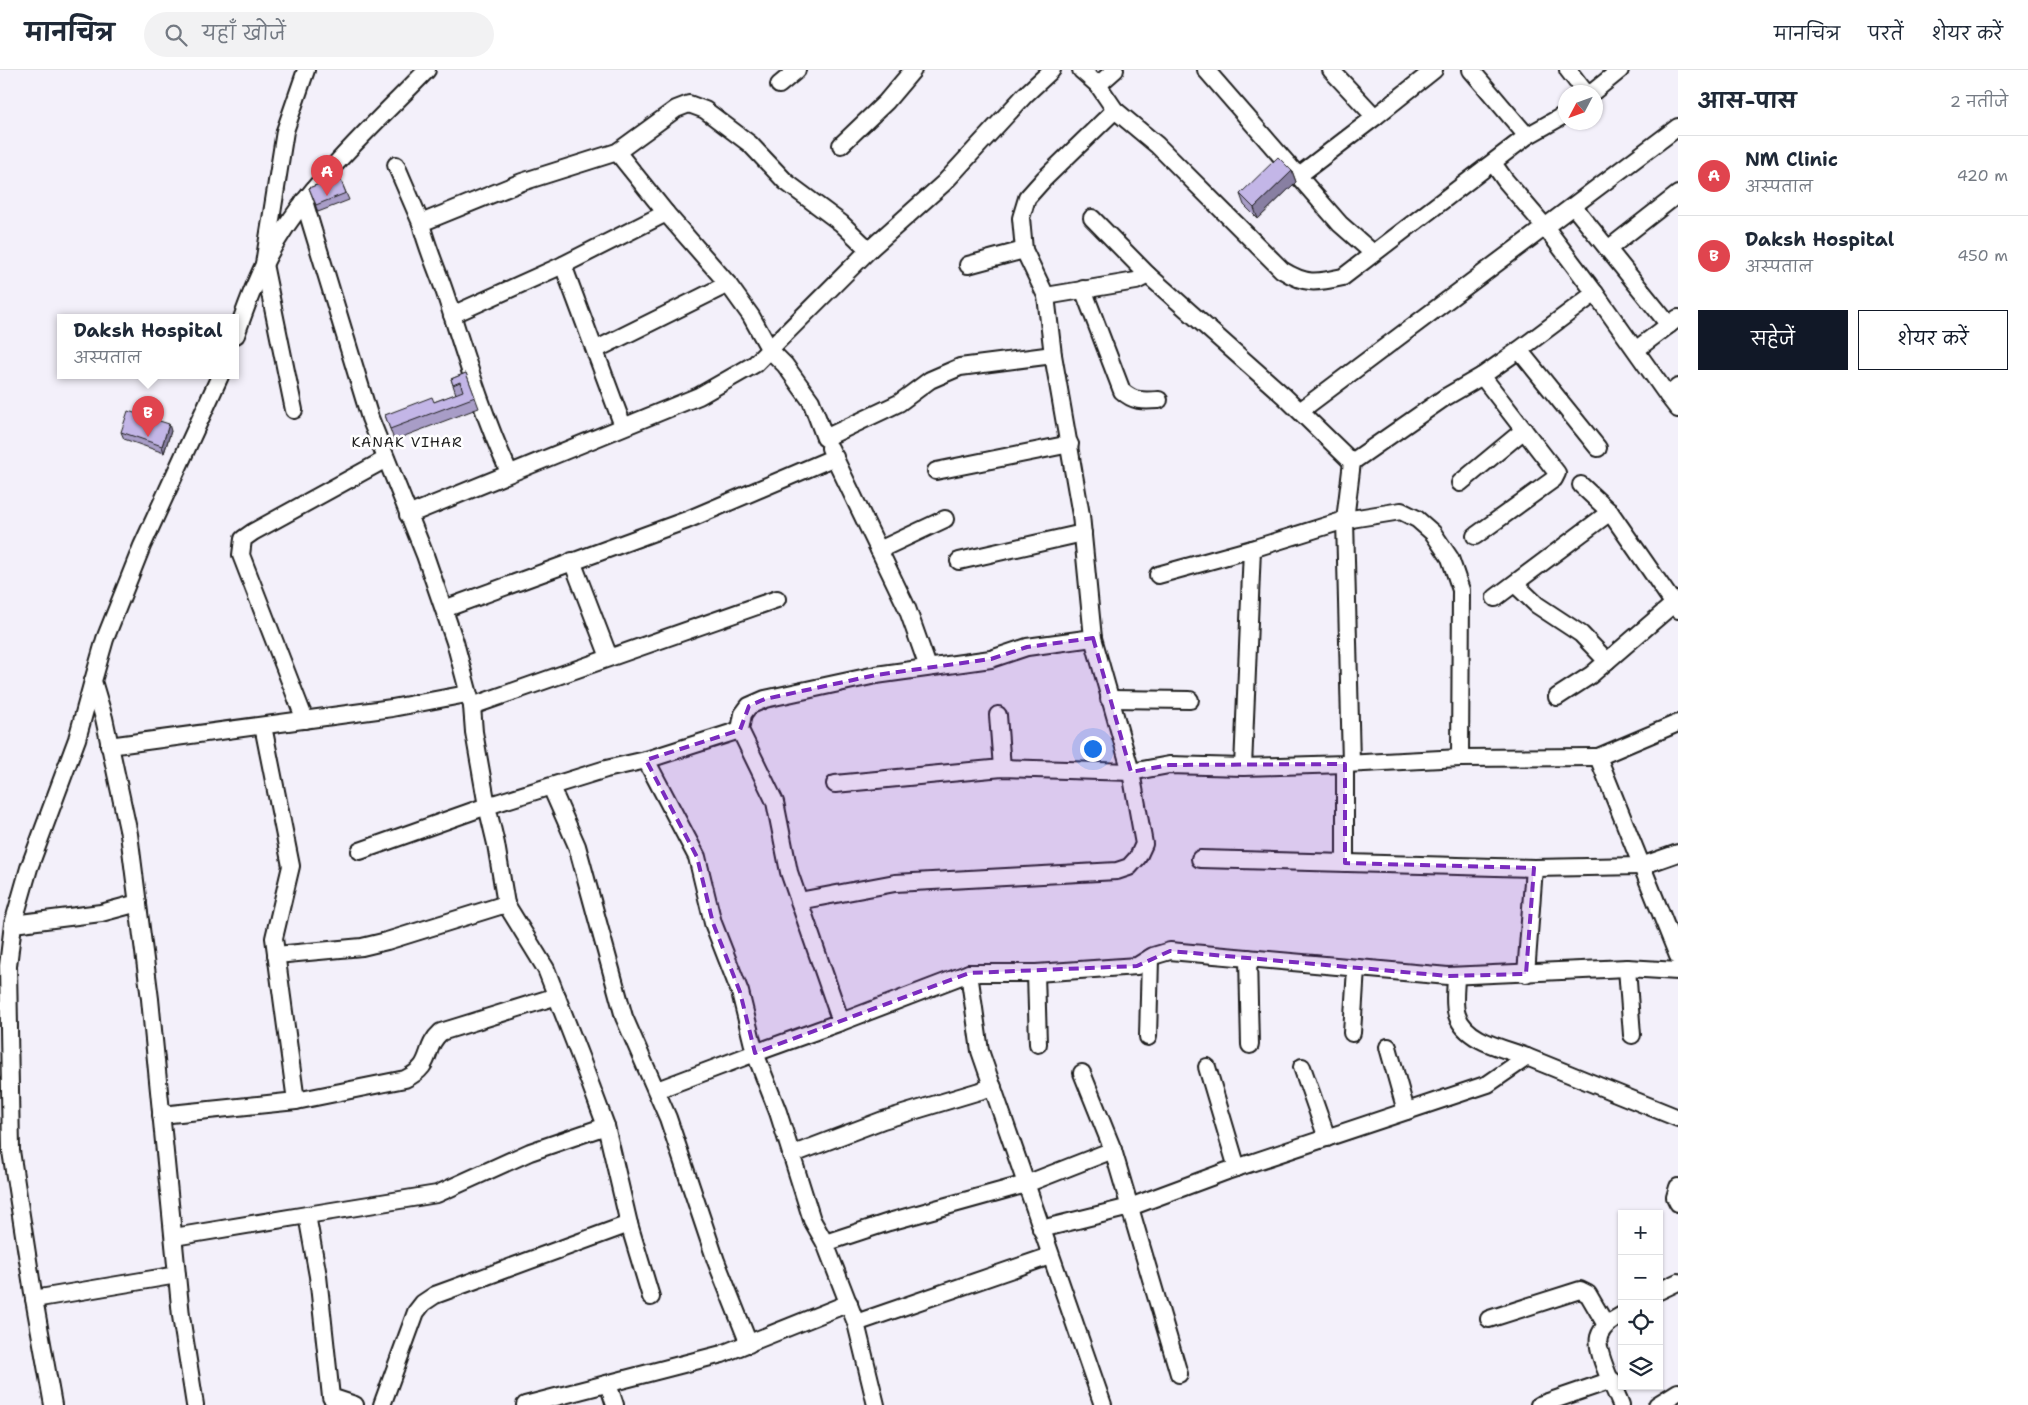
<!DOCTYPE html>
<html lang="hi">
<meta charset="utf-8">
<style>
:root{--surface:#fff;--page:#f2f2f3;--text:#1f2937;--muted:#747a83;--line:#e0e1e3;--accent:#111827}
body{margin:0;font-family:"Shantell Sans","Playpen Sans Deva",sans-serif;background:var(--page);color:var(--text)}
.controls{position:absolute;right:15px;bottom:15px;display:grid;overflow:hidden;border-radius:0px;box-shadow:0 1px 4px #0004}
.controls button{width:45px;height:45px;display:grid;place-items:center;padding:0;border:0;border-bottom:1px solid var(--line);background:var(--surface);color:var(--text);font:25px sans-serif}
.compass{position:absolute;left:1558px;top:15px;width:45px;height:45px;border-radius:50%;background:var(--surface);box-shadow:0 1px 4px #0004;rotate:229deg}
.you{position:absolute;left:1092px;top:678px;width:18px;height:18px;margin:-12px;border:4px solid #fff;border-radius:50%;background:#1a73e8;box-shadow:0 0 0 8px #1a73e833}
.badge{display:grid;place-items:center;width:32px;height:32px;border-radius:50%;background:var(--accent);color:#fff;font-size:16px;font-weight:700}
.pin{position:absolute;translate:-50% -41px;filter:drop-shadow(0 1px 2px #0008)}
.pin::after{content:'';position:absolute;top:26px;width:18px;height:15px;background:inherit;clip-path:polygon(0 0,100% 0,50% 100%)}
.popup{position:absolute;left:57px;top:244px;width:182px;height:65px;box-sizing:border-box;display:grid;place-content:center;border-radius:0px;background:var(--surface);filter:drop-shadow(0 1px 4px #0005);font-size:16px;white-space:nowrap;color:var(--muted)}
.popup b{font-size:19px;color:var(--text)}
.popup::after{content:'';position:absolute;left:50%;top:100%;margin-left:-10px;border:10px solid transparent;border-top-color:var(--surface)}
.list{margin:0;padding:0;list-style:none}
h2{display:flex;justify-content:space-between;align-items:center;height:65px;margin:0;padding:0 20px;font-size:21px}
h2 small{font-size:16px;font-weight:400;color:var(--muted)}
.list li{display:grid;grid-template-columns:32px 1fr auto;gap:15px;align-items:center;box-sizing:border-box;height:80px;padding:0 20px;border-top:1px solid var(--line)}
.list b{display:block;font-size:19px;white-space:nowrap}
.list p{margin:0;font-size:16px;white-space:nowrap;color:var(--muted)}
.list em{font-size:16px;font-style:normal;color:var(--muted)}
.actions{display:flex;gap:10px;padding:15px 20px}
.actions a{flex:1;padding:11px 0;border:1px solid var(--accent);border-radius:0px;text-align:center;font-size:18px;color:var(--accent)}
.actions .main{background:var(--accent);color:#fff}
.icon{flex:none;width:28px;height:28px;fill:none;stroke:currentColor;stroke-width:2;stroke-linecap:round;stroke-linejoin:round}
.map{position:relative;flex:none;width:1678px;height:1335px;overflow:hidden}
header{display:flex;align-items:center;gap:30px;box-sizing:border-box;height:70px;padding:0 25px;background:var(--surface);border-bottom:1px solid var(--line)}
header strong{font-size:24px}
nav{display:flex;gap:28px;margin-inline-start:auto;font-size:18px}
.search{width:350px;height:45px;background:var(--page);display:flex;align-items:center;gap:12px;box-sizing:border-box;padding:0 18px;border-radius:28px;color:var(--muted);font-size:19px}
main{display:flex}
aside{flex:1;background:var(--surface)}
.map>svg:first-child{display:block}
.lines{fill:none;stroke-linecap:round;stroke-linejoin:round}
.minor-casing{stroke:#1c1c1c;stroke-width:20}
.minor{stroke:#fff;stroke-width:16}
.wall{fill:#a89dc7;stroke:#1c1c1c}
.shaded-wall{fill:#887fa2;stroke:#1c1c1c}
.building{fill:#c3b6e7;stroke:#1c1c1c}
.marked{fill:#7b2cbf;fill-opacity:0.2;stroke:#7b2cbf;stroke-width:4;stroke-dasharray:10 6;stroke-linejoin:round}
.labels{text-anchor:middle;stroke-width:5;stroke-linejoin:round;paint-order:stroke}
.neighbourhood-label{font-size:14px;letter-spacing:1px;fill:#1c1c1c;stroke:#fff}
</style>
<header>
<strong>मानचित्र</strong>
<div class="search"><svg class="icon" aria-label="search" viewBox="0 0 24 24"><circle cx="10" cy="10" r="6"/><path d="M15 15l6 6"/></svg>यहाँ खोजें</div>
<nav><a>मानचित्र</a><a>परतें</a><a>शेयर करें</a></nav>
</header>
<main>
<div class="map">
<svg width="1678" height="1335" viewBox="0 0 1678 1335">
<rect width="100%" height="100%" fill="#f3f0fa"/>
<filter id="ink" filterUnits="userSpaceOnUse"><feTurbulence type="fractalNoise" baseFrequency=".02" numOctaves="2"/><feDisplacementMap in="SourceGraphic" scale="10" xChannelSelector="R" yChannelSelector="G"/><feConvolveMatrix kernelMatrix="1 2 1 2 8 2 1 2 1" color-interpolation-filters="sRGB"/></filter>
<g filter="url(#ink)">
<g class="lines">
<g class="minor-casing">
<g id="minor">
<path d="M1081 0 1098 15 1115 40 1157 75 1282 200C1306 215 1316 213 1343 207L1527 66 1566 44"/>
<path d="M1206 0 1340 154 1373 183"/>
<path d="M1471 0 1527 66"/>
<path d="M1568 0 1585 22"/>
<path d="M779 15 797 0"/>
<path d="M1098 15 1115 0"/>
<path d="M1593 22 1620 0"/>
<path d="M1375 47 1434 0"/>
<path d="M841 75 886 32 913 0"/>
<path d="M617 82 666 143"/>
<path d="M396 95 421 153"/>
<path d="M1298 106 1375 47 1331 0"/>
<path d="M304 131 370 348 425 485 455 572 472 636 474 662 487 736 606 699 646 690 697 787 713 853 740 922 755 983 841 952 789 802 775 732 740 660 743 644 749 636 765 629 876 605 991 589 1027 577 1093 568 1081 445 1053 285 1046 226 1024 180 1021 148 1027 128 1044 109 1115 40"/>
<path d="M1574 137 1669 255"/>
<path d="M1092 148 1148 205"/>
<path d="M1608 179 1678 124"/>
<path d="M563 195 623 356"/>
<path d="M968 195 1024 180"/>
<path d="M1083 219 1122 321C1134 332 1143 331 1159 330"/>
<path d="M1595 223 1668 326 1678 317"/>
<path d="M1046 226 1136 211 1148 205 1284 326 1352 392 1444 328 1482 306 1519 280 1595 223 1546 158 1505 110 1493 93"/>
<path d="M452 245 563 195 666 143 728 214 751 246 770 280 785 295 811 331 825 368 899 333 930 310 960 297 1053 285"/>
<path d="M236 265C247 234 258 203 275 174 314 108 374 55 427 0"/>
<path d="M1637 279 1678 248"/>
<path d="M595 280 728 214"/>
<path d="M1519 280 1598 378"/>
<path d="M1668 326 1678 339"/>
<path d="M294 340 264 194 285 61 306 0"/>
<path d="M1300 341 1678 57"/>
<path d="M830 378 907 538 928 597"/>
<path d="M1352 392 1345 450 1401 441 1417 449 1433 463 1450 488 1461 520 1460 688 1598 687"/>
<path d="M936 401 1070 374"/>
<path d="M509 402C483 345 466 288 447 229 439 203 427 179 421 153L522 112 617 82 676 39 689 34 705 40 750 74 786 112 841 153 869 180"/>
<path d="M1460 413 1524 360"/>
<path d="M1581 415 1610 442 1678 540"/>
<path d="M408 445 699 326 755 294 869 180 944 113 1025 25 1052 0"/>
<path d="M1475 466 1554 409 1557 403 1482 306"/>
<path d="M879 480 945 449"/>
<path d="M572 491 609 587"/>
<path d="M959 491 1083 463"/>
<path d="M1158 505 1252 479"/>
<path d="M1515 514 1537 535 1581 564 1607 591"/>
<path d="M1495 528 1610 442"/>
<path d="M444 539 687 450 835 387"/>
<path d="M1557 627 1591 605 1678 530"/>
<path d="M1109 629 1190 630"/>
<path d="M472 636 777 529"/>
<path d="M998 645 1002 698"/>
<path d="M305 650 241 485 243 469 253 462 386 389"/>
<path d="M1678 653 1598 687 1678 886"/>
<path d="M109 676 392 638 467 624"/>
<path d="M646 690 740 660"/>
<path d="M1243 697 1252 479 1345 450 1351 693"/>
<path d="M835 714 1002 698 1131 702 1169 695 1243 697 1345 694 1460 688"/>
<path d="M551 717 577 776 624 947 668 1048 716 1191 749 1274"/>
<path d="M360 781 487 736 496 774 506 834"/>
<path d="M1200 789 1534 798 1641 796 1678 783"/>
<path d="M1345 793V694"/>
<path d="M799 831 895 813 1117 801 1129 797 1138 787 1144 774 1131 702 1093 568"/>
<path d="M13 854 101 843 138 833"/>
<path d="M276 885 362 877 387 871 506 834 546 899 581 989 606 1056 629 1154 651 1227"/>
<path d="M1248 888 1250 975"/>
<path d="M1627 898 1632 965"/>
<path d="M969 903 980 981 1103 1335"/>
<path d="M1036 903 1038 974"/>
<path d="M1526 904 1534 798"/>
<path d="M1456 906C1456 917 1453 934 1457 945 1466 972 1504 978 1527 987"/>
<path d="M841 952 969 903H1036L1137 896 1153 886 1170 881 1448 906 1627 898 1678 901"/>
<path d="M1352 963 1356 898"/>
<path d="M1148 967 1150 888"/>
<path d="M1388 977 1406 1041"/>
<path d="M1207 997 1237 1098"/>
<path d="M1302 997 1327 1068"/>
<path d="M1082 1003 1113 1080"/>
<path d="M657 1020 755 983 778 1042 812 1150 825 1173 856 1253 876 1335"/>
<path d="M296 1031 405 1009C435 995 422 979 441 962L557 926"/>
<path d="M161 1045 296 1031 274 868 291 796 263 656"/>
<path d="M791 1085 883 1050 993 1017"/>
<path d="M1678 1117 1675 1127 1678 1133"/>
<path d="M1041 1159 1130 1137 1227 1101 1488 1014 1527 987 1678 1048"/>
<path d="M174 1167 307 1145"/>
<path d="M825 1173 889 1152 1026 1114 1113 1080 1179 1304"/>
<path d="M1659 1221 1678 1212"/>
<path d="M34 1229 177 1205"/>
<path d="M1489 1249 1580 1220 1588 1224 1606 1255"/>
<path d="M856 1253 1050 1186"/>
<path d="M608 1314 615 1335"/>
<path d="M53 1335 34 1229 11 1081 8 896 13 854 29 798 77 669 93 611"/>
<path d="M195 1335 181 1246 150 929 129 764 104 648 93 611 105 569 142 476 220 306"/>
<path d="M355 1335 331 1327 318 1206 307 1145 437 1124 530 1082 606 1056"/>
<path d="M382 1335 416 1242 423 1233 435 1225 629 1154"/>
<path d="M525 1335 722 1284 849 1233"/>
<path d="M1539 1335 1612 1310"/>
<path d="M1621 1335C1615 1319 1595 1283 1599 1267 1602 1256 1613 1250 1622 1245"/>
<path d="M1657 1335 1678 1322"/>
</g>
</g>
<use href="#minor" class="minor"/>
</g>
<g class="wall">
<path d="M1292 101 1296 112 1258 149 1244 135 1240 124Z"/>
<path d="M339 106 349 130 318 142 309 118Z"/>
<path d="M466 303 479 338 394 370 385 345 434 332 456 324 451 309Z"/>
<path d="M171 361 164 383 124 369 121 362Z"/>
</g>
<g class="shaded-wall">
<path d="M1292 101 1296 112 1258 149 1254 138Z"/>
<path d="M169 354 171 361 164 383 162 376Z"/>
</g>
<g class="building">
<path d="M1278 87 1292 101 1254 138 1240 124Z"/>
<path d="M339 106 346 123 316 135 309 118Z"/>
<path d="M466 303 475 327 390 359 385 345 432 327 434 332 463 321 460 312 453 315 451 309Z"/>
<path d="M128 341 169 354 162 376 121 362Z"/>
</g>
</g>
<path class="marked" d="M1093 568 1131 702 1169 695 1345 694V793L1534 798 1526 904 1448 906 1170 881 1137 896 969 903 755 983 740 922 713 853 697 787 646 690 740 660 749 636 765 629 876 605 991 589 1027 577Z"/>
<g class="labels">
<g class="neighbourhood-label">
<text x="407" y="377">KANAK VIHAR</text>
</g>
</g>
</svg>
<div class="controls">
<button>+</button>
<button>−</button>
<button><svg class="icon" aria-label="locate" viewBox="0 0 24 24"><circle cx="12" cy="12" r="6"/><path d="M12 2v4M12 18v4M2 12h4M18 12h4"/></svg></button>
<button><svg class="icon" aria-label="layers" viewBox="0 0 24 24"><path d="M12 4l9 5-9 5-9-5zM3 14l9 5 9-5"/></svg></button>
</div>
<svg class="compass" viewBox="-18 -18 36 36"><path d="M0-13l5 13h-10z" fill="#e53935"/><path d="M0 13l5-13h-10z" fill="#747a83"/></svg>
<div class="you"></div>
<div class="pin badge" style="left:327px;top:126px;background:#e0444e">A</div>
<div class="pin badge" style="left:148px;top:367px;background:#e0444e">B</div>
<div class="popup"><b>Daksh Hospital</b>अस्पताल</div>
</div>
<aside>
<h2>आस-पास<small>2 नतीजे</small></h2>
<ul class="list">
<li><span class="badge" style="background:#e0444e">A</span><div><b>NM Clinic</b><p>अस्पताल</p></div><em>420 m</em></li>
<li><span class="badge" style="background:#e0444e">B</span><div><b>Daksh Hospital</b><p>अस्पताल</p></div><em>450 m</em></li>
</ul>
<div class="actions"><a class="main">सहेजें</a><a>शेयर करें</a></div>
</aside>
</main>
